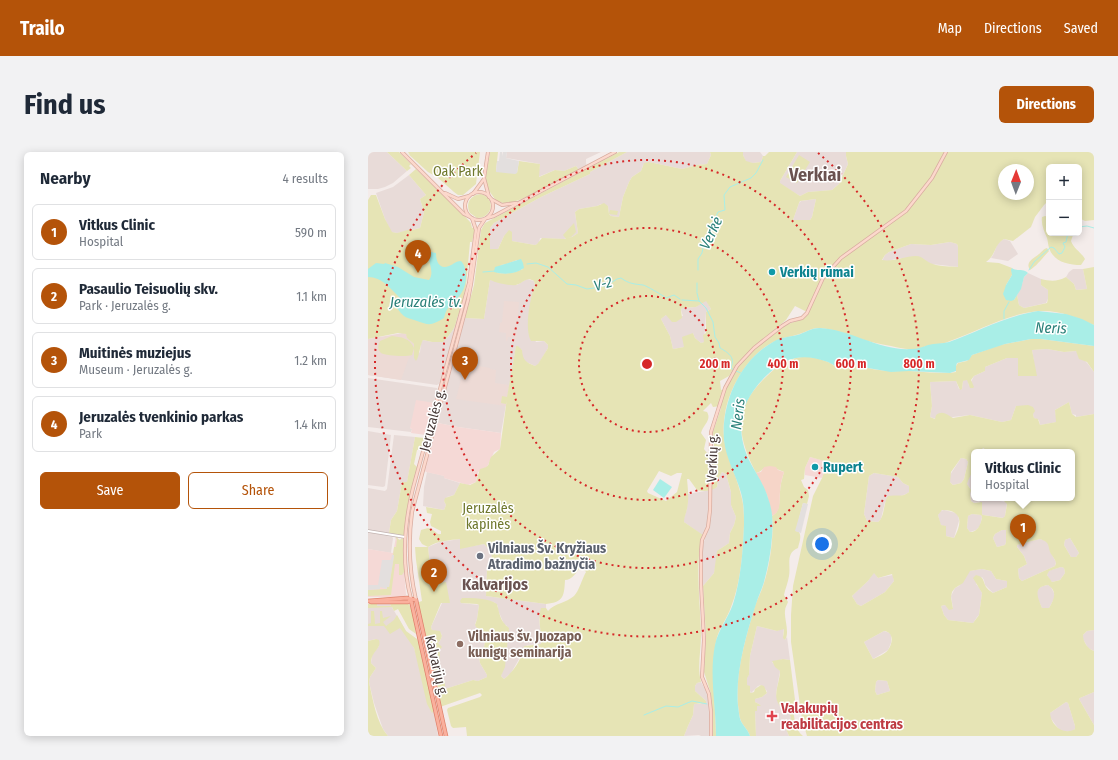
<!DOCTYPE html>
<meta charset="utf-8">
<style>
:root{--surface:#fff;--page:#f2f2f3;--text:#1f2937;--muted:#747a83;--line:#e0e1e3;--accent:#b45309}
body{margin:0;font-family:"Fira Sans Condensed",sans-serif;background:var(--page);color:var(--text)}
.controls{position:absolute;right:12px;top:12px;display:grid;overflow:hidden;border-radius:6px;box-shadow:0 2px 10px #0003}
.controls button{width:36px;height:36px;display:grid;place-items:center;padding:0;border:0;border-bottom:1px solid var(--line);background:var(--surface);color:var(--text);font:20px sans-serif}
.compass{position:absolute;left:630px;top:12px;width:36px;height:36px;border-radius:50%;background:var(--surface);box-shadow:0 2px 10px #0003;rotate:1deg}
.you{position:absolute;left:454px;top:392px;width:14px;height:14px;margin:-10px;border:3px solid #fff;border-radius:50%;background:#1a73e8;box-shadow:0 0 0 6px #1a73e833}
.badge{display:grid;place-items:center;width:26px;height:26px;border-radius:50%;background:var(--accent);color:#fff;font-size:13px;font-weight:700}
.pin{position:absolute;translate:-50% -33px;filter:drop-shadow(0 1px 2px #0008)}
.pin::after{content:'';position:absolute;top:21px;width:14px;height:12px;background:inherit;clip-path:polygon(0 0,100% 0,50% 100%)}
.popup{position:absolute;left:603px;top:297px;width:104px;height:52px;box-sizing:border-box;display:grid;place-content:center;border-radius:6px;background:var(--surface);filter:drop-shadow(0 1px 3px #0005);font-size:13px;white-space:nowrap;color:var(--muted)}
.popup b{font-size:15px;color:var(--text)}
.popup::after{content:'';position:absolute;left:50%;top:100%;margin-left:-8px;border:8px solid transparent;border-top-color:var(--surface)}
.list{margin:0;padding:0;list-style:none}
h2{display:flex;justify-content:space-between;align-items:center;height:52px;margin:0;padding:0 16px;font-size:17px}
h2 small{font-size:13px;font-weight:400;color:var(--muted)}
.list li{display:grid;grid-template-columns:26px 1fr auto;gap:12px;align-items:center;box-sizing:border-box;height:56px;margin:0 8px 8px;padding:0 8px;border:1px solid var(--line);border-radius:6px}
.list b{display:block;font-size:15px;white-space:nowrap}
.list p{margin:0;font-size:13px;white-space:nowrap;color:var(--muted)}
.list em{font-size:13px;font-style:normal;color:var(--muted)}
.actions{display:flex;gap:8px;padding:12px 16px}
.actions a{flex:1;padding:9px 0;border:1px solid var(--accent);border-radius:6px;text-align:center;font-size:14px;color:var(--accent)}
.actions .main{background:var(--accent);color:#fff}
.map{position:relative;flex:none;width:726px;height:584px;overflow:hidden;border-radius:6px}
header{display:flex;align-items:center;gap:24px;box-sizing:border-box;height:56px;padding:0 20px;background:var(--accent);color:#fff}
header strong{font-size:19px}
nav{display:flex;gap:22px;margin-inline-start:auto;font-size:14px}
.intro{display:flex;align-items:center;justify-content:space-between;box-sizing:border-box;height:96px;padding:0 24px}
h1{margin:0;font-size:28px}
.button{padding:10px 18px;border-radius:6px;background:var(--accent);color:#fff;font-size:14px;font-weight:700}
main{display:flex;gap:24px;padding:0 24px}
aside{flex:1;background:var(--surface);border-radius:6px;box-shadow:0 2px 10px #0003}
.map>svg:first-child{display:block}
.residential{fill:#e8dbd8}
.commercial{fill:#f5d9d6}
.education{fill:#eddad5}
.green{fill:#e6e4b5;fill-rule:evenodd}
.sand{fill:#f6d5c8}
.parking{fill:#e3dfde}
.water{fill:#a9eee7}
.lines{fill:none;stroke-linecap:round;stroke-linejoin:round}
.stream{stroke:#a9eee7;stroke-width:1}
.tertiary-casing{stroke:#c2b3b0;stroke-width:3.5}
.secondary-casing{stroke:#d8ada0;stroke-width:4}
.primary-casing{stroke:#df836d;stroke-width:4.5}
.tertiary{stroke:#fff;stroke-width:2}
.secondary{stroke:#fcd8cc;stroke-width:2.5}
.primary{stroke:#fab09d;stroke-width:3}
.ring{fill:none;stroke:#d62828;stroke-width:2;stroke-dasharray:2 4}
.culture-dot{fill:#0f9aa8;stroke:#fff;stroke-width:1.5}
.worship-dot{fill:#6b7280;stroke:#fff;stroke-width:1.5}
.education-dot{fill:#8d6e63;stroke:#fff;stroke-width:1.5}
.health-dot{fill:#e0444e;stroke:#fff;stroke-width:1.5}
.labels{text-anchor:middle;stroke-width:3;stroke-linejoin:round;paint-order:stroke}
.park-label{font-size:14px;fill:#6f782d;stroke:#fff}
.culture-label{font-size:14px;font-weight:bold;fill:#0d838f;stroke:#fff;text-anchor:start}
.street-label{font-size:14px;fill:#483a38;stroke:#fff}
.worship-label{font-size:14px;font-weight:bold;fill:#5b616d;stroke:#fff;text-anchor:start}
.education-label{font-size:14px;font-weight:bold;fill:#785e54;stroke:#fff;text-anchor:start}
.health-label{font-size:14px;font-weight:bold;fill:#be3a42;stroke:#fff;text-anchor:start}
.water-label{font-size:15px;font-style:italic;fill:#2a8079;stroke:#fff}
.quarter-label{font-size:16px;font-weight:bold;fill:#6a5250;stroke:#fff}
.district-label{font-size:18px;font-weight:bold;fill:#6a5250;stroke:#fff}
.centre{fill:#d62828;stroke:#fff;stroke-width:2}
.ring-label{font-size:12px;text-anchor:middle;font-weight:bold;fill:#d62828;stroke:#fff;stroke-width:3;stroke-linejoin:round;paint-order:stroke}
</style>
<header>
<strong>Trailo</strong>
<nav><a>Map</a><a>Directions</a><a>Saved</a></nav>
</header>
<div class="intro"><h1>Find us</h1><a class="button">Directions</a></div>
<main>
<aside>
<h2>Nearby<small>4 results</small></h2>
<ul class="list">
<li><span class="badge">1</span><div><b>Vitkus Clinic</b><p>Hospital</p></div><em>590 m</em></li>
<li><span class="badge">2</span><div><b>Pasaulio Teisuolių skv.</b><p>Park · Jeruzalės g.</p></div><em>1.1 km</em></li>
<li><span class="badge">3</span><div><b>Muitinės muziejus</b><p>Museum · Jeruzalės g.</p></div><em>1.2 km</em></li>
<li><span class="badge">4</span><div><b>Jeruzalės tvenkinio parkas</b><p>Park</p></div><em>1.4 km</em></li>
</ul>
<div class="actions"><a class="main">Save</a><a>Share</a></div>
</aside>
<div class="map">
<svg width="726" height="584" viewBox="0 0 726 584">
<rect width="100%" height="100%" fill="#f4ecea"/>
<g class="residential">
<path d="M0 0H19L39 19 25 31 17 35 10 37H0Z"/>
<path d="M139 0H233L218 7V11L219 14 211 18 208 14 196 19 187 18 170 25 172 12 138 6Z"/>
<path d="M259 0H342L343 3 339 12 329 13 314 17 281 10 275 13 273 19 264 25 261 30 255 45 251 65 243 64 241 62 240 54 233 52 229 54 211 57 207 60 210 81 204 85 196 87 172 86 171 91 167 93 144 89V80L136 84 130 97H122V76L126 71 173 45 222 22V20Z"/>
<path d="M375 0H392L395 4 393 10 385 11 378 10 375 3Z"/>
<path d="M429 0H478V4L480 12 471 32 464 38 440 40 432 44 412 32V29Z"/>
<path d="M41 23 58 43 52 47 56 60 52 76 29 81 23 80 17 67 8 41 25 35Z"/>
<path d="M448 47 444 65 442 68H425L431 51 433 49Z"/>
<path d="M636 87 642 89 650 102 640 109 623 106 625 103 630 91Z"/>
<path d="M582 90 589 92 590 95 591 115 563 112 530 106 521 109H514L517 103 521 100 543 92 563 93Z"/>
<path d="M705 117H715L719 137 708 138 706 132 698 125 701 120Z"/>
<path d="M660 121 673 127V133L680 138V147L678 151 656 156 651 153 649 143 654 132 656 125Z"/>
<path d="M159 127 166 129 167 133 165 138 160 175 168 190 176 189 180 193V196L170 213 167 214 156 209 154 206V198L148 195 133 281 90 275 70 271 76 245 97 166 116 167 122 128 142 132 149 133Z"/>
<path d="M338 148 343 157 338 160 336 190 333 191 327 186 325 181 316 195 305 197 302 184 293 167 298 163 315 164 313 158 314 156 328 155Z"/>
<path d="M92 160 72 231 69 233 0 223V187L47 196 46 206 52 200 53 191 55 188 64 190 80 185 86 176 90 163Z"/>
<path d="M679 197 696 200 708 199 720 212 726 220V262L708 265V263L704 262 701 250 687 258 689 270 672 273 671 268 666 266 665 262 648 254 643 268 634 270 602 263 568 267 562 265 564 254 562 230 588 229 591 237H594L595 229 597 228H600L601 234 606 224 617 219V215L639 206H651L668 224 664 198Z"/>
<path d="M0 226 69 236 71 239 67 251 42 276 44 277 43 280 0 275Z"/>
<path d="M0 279 23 283 17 334 15 335 0 333Z"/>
<path d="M26 283 47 285 39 331 34 330 29 359 23 368 21 381 0 378V336L17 339 19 337Z"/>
<path d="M606 302V346H618L619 347 638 350 639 351 637 364 636 366 615 363 614 362V352L611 349 606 351 603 349 602 336 599 333V330L605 314 604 306Z"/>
<path d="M593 306 598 307 600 310 596 327 593 331 585 333 582 330V323Z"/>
<path d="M59 320 77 324 76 326 92 331 86 343 79 345 76 349 78 353 76 358 55 354 56 335Z"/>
<path d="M354 320 358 322 363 340V353L368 365 366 373 362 381 361 391 352 397 346 421 335 434 334 399 337 385 316 370V366L319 357 320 342 337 339 349 335 350 327Z"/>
<path d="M506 321 530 325 535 331 541 334 542 337 541 340 538 342 517 350 513 367 510 370 499 369 496 362 501 324Z"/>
<path d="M576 358 588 361 590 363 591 369 586 386 578 384V375L573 373 572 371 570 363 572 359Z"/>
<path d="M604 362 613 363 614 365 612 374 608 378 602 380 599 376 600 364Z"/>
<path d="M634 378H638V390L637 393 629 395 625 386 627 382Z"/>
<path d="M0 380 24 385 25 386 23 401 0 397Z"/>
<path d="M702 386 711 401 708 405H703L696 393 697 388Z"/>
<path d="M92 387V396L116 392 123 399 124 404 122 408 121 417H119L118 444 178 452V456H176L171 467 173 485V492L159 493 143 521 136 527 133 524 140 497 138 495 139 474 136 472 130 458V454L126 450 94 446 93 451 111 453 109 467 107 472 117 489 116 495 111 504 112 511 119 523V525L110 529 105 528 77 537 71 507 70 491 72 489 74 484 73 481 64 478 63 475 74 451H82L64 431 60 395 72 390Z"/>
<path d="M672 387 678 389 682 393V399L688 410 687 414 654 429 651 426 650 417 659 412 656 404 649 395V393Z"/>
<path d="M693 415 696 416 697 421 692 428 684 430 681 427 679 423 680 419Z"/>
<path d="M614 417 623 419 628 427 639 429V435L625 441 617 433 616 428 614 425 608 432 612 437 614 441 611 463 609 465 605 471 580 468 576 463 573 454 577 453 585 456 583 444 587 436 591 434 601 419Z"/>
<path d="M506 420 510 426 525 423 526 429 517 440 493 454 489 452 484 444 500 429Z"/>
<path d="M680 433 683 435 686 441 687 445 681 456 677 457 674 456 669 445V440L671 436 675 434Z"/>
<path d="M0 452H22L38 479 46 496 66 559 70 584H20L15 577 6 551 1 530 2 525 8 516 3 511 4 503 11 494 8 487 0 489Z"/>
<path d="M389 474 409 479 416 476 415 483 417 488 419 485 422 508 415 507 404 510 408 515 412 519 408 541 412 555 421 560 423 565 418 577 421 584H388L387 559 389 554H392L391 552 387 550V547L394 545 399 541V539L393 533 390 534 383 541 379 533V525L381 523 382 504Z"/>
<path d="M726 478V499L720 496 715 487V483L719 479Z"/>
<path d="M516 479 522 481 523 483V491L520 498 505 507 496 490Z"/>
<path d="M510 528 519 529 522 539 509 543 507 539 508 530Z"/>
<path d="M333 530 340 542 342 584H333L331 583 316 584 320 574 325 563 326 552H332L338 549 327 539V534L329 531Z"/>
<path d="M726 540V573L711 547 712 546Z"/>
<path d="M698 550 700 551 707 574V577L703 580 692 579 682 565V561Z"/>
</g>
<g class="commercial">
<path d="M48 248 67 251 59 275H60L58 283 43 281 44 277 42 276Z"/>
<path d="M70 271 90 275 133 281 132 297 126 300 119 315 110 320 108 330 100 333 76 326V324L58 320 56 318 64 289 66 288V283Z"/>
<path d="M442 305 461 310 454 326 437 323V316Z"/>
<path d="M28 385H30V387L32 388 34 386 35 387V406L38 443 35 445H0V397L25 401Z"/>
</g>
<g class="education">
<path d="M136 149 151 150 148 188 146 190H145V185H140L139 189H138V181L131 180 132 171 134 170Z"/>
<path d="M35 181 38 182 43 189 46 192 47 196V200L40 208 33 228 0 223V187Z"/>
<path d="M97 212 122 216V217L128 218 127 231 141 233 138 254 88 247Z"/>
</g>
<g class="green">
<path d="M19 0H31L43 12 41 14 43 16 39 19Z"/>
<path d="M38 0 42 3 40 0H112L108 32 95 43H90L86 40 69 25 60 20Z"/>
<path d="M122 0H130L128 19 149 21 151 9 172 12 171 25 187 18 196 19 208 14 211 18 154 47C142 51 131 55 124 43 121 39 119 35 118 31 117 22 121 10 122 0Z"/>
<path d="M251 0H259L222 20V22L173 45 126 71 122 76V97H130L136 84 141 78 144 80V89L167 93 169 92 174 86 198 87 195 83 206 71 208 80 203 85 198 86 204 85 210 81 207 60 211 57 229 54 236 51 240 54 241 62 242 58 250 59 249 63 241 62 243 64 251 65 255 45 261 30 264 25 273 19 276 11 281 10 314 17 329 13 339 12 343 3 342 0H375V3L378 9 385 11 393 10 395 4H397L401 0H429L412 29V31L432 44 440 40 464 38 471 32 480 12 478 4V0H726V68L717 69 711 66V15H681V48L676 53 667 65 663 75 645 89 636 87C625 94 629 102 618 110L631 111 644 116V123L638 133 646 148 649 143 651 153 656 156 679 151 680 147V138L673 133V127C682 129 689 130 698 125L706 132 708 138 719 137 715 117 726 115V173C709 166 694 159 675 159 645 159 610 179 582 189 576 192 570 192 564 193 559 193 554 196 549 197 540 198 532 196 523 194 512 192 501 190 490 186 477 182 463 176 449 176 441 177 436 181 428 183 422 185 416 185 410 188 383 198 361 235 357 262 351 296 366 313 373 343 376 353 376 363 376 373 375 400 373 430 363 455 359 467 350 477 348 490 342 521 348 552 348 584H345L343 542 336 520 338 483 335 434 346 421 349 399 361 391 362 381 366 373 368 365 363 353V340L358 322 354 320 350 327 349 335C344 339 336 340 329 338L321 327H319C320 337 321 348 319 357 318 362 316 365 316 370L335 383C326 407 333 457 333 484 333 499 329 515 333 530L329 531 327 534V539L338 549V551L326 552 325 563 320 574 316 584H99L98 575 85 576 83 574 79 558 80 556 112 545 114 543 112 541 72 555 69 531 66 525 50 453 51 450 54 449 48 408 47 395H60L54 392 51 387 53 378C63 375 62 376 70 382H73V379L63 374 62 370 64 362 59 361 58 355 76 358 78 353 76 349 77 346 86 343 92 331 102 333 108 330 112 317C123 314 119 314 123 305L132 297 139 246 138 252 133 251 134 244 139 245 148 194H150L154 198C155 208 157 210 167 214L170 212 180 196V193L176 189H163C156 177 162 146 167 133L166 129C158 124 156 131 148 133 141 134 129 131 122 128L116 167 97 166 106 133 113 78 117 71ZM636 18H660V42H636ZM448 47 444 65 442 68H425L431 51 432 49ZM582 90 589 92 590 95V115C582 114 573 115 565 112 559 111 555 104 548 104 537 104 525 110 514 108L517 103 521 100 543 92 563 93ZM149 108 155 117C146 121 139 122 129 121L133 113 139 112ZM338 149 343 157 338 160V181L335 183 336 190 333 191 327 186 325 181 314 185 316 195 305 197 302 184 293 167 298 163 304 170H308L314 166 313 158 314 156 328 155ZM427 154 441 161C435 169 425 169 417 174 393 188 368 211 358 237L353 238 352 229 361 224 367 214 385 196 418 168ZM343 251 345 255 353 254V256L345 280 346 294 344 300 339 301 336 297 338 288 333 281C335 273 344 268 339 260L335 259ZM291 319 303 324 309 321H314L309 340 298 349 280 341 279 339ZM92 387V397L116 392 122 398 121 399 124 404 122 408 121 416 119 417 118 444 178 452C196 450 196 444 197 428 204 428 209 420 213 414L218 420C214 427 211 439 206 444 198 451 187 451 180 459L178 456H173C169 468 174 480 173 492L156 494C154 507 146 519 136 527L133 524 137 515 141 476C132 469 132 463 129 452 121 446 104 446 94 446L92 449 93 451 109 452 111 453 109 467 107 473 117 489 116 495 111 504 112 511 119 523V525L110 529 105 528 77 537V529L75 528 71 508 72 502 71 498 74 495 70 491 72 489 74 484 72 479 64 478 63 475 73 451H82L78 430 64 431 60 395C69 389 82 388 92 387Z"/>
<path d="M431 3 442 10 429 31 418 25Z"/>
<path d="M48 17 91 58 103 71 104 76 106 75C107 81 105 85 104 90H102L98 134 92 160C88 165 89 171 86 176 83 181 79 186 75 190H64L55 188C51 195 52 203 48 209L46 206V192L39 186 38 182 30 181 0 187V48L3 43H8L17 67 24 80 29 81 43 77 44 78 52 76 56 60 52 47 58 43 41 23Z"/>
<path d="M113 42C128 46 125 66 109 66L102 61C97 52 102 43 113 42Z"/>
<path d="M677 64 681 65V81H707L705 83 703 89C706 97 713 100 717 107L713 113C700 113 686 110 681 96 680 93 680 89 679 86 676 79 673 73 674 65Z"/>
<path d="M679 96 681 99C675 105 669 114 662 118 657 110 665 107 671 102 674 100 675 97 679 96Z"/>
<path d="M24 184C33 185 42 186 46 196L44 203C39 205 18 204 13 201 11 199 11 198 10 195L12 189Z"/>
<path d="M663 187H673L726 194V220L719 210 711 207 708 199 696 200 679 197 664 198 669 224H650V206H639L617 215V219L606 224 603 228 606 235 605 236H602L599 228 595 229 594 237 592 238 588 229 562 230 564 254 562 265 567 267 568 263C574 258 579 262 585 266L602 263 634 270 643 268 648 254 660 253 665 255 667 259 665 262 666 266 670 267 672 273 688 270 687 258 701 250 704 262 708 265 726 262V478L719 479 715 483C715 490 720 497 726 499V540L712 546 711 547 726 573V584H439L434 567 423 490V463L425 434 445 344 454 326 460 310 442 305 437 316 436 327 433 328 436 335 440 338 441 344 439 352 435 351 428 379 431 380C434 385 431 391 430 396 417 401 423 414 421 424 420 431 417 437 416 443L420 450C419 453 417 455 417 459 416 467 422 480 417 488L415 486 416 477 409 479 389 474 382 504 381 523 379 526V533L382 534V540L383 541 386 540 387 537 393 533 396 534 399 541 394 545 387 547V550L391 552 393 554H389V559H387L388 584H382C380 578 377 576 374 571 371 566 371 559 370 553 367 520 378 485 387 454 389 447 393 441 395 434 402 414 406 385 404 364 413 359 411 349 412 340 412 333 414 327 416 320 411 318 401 313 397 316 393 318 393 320 388 321 368 282 365 255 400 223 409 214 421 206 434 205 442 204 452 207 460 210 463 211 466 214 468 215 475 217 479 212 486 212 491 212 495 215 500 216 507 218 514 218 521 219 528 220 535 218 542 219 555 220 568 221 582 221L588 220V214L590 211 599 209 604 203 632 193ZM615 296 622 300H704V346H618L619 347 636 349 639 352 637 364 635 366 615 363 614 362V350L606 351 603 349 602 342 603 338 599 332C600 327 604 322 605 316 606 310 604 306 606 300H612ZM593 306 598 307 600 310 596 327 593 331 585 333 582 330 583 320ZM506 321 530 325 535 331 541 334V340C534 346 528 342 520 344 515 351 517 365 510 370L499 369 496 362 501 324ZM574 358C594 358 595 370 586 386L578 384V374L573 373 570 363ZM604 362 613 363 614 365C613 372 610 380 602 380L599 376 600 364ZM634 378H638V390L637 393 629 395 625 386 627 382ZM702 386 711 401 708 405H703L696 393 697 388ZM672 387C683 391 679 393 683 402 685 405 687 407 688 411L687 414 654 429 651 426 650 417 659 412 656 404 649 395V393ZM693 415 696 416 697 421 692 428 684 430 679 423 681 419ZM614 417 623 419 628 427 639 429V435L625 441C622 439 618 436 617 433 615 427 615 425 608 423L605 426 614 441 611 463 605 471 580 468 576 463 573 454 577 453 581 458 585 457 583 445 584 440 587 436 595 431 602 419ZM506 421 510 426 524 422 526 429 517 440 493 454 489 452 484 444 500 429ZM680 433C690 440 686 447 681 456H674C670 446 664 435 680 433ZM516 479C526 480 525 491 520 498 517 502 510 505 505 507L496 490ZM510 528 519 529 522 539 509 543 507 539 508 530ZM698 550 700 551 707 574V577C695 584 683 573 682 561Z"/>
<path d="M47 285 56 286 57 287 54 296 49 298 46 312 49 315 48 322 40 352 36 383 34 384 21 381 23 368 29 359 34 330H39Z"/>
<path d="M29 385 30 387 32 388 34 386 35 387 36 420 34 423H31V412H27L23 443 0 444V438L19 437V435H21L26 404 25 403 26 395H28L29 387 27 386Z"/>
<path d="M0 452H9V454H23L22 452H41L45 461 48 482 41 477 30 457 26 459 24 455 0 456Z"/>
<path d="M3 459H6L7 472 12 471V459H14L15 466 23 464 15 470 18 474 26 468 29 463 38 479 49 487 51 491 66 559 64 561 59 552 46 496 32 476 22 482 16 474H0V472L3 471Z"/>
<path d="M8 487 11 488C14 497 3 499 3 511L8 516 2 525 1 530C5 548 8 570 20 584H0V489Z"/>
<path d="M415 507 422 508 428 556 425 558C427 568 427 578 435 584H421L418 577 423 565C420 558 413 557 410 551 405 542 412 529 412 519L407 515 404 509Z"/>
</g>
<path class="sand" d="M402 314 408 315 410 318 416 320C414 326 412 333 412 340 411 349 414 359 404 364L399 343 388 321 393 320 396 315Z"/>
<g class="parking">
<path d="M132 0H134V4L135 0H139L138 6 151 9 149 21 147 22 128 20 129 9H131Z"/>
<path d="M435 351 440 352 433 381 427 379Z"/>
<path d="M24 403H26L21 435H19V437L12 435V437L0 438V433H10L14 408H23Z"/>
</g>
<g class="water">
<path d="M63 100 68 101C68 109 71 118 81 114 86 112 88 109 93 109 100 116 99 132 94 140 88 151 80 150 76 166 64 173 62 174 49 169 38 165 37 167 29 156L32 146C23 137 14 125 0 125V117L8 111 16 112 17 111 30 115 46 125 61 128C68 118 57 109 63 100Z"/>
<path d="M153 107 155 111 156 116C147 122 137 123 126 120V119L127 115Z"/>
<path d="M644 116C649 120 655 116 660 121L656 125 653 137 646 148 643 149 638 148 635 142 638 133 644 123 643 118Z"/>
<path d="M670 159 698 162 714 167 726 173V194L673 187H663L637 192 604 203 601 208 589 211 588 214V219L582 221 541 219 523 220 500 216 485 212 471 216C467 214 464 212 460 210 435 201 419 204 399 223 373 248 366 275 381 308 387 320 396 332 400 346 405 359 405 371 404 385 403 400 400 415 396 430 394 437 390 445 388 452 378 483 367 521 370 554 371 559 371 567 374 571 377 576 380 578 382 584H348C348 554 341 523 347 493 350 478 360 466 365 452 373 427 375 398 376 372 376 362 376 351 373 341 368 323 358 307 356 288 353 251 372 208 405 190 413 185 421 185 429 183 437 181 442 176 452 176 481 177 512 199 543 197 549 197 555 195 560 193 567 191 574 192 581 190 611 179 638 164 670 159Z"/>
<path d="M292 327 304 335 296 346 285 338Z"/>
</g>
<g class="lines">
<g class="stream">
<path d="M711 75 719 74 726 76"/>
<path d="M159 112 168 111 180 115 199 132 208 133 219 137 226 136 232 134H238L249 127 253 126C261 132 267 132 275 133 277 133 296 144 298 146L306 143 312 147"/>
<path d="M330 118V107L334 101 336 90 350 60 357 58 356 43 362 35 383 26 388 21 395 8"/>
<path d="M661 118 666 110 683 95 686 96 691 102 694 101 697 95 695 91 698 90 700 81"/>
<path d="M115 120 127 119"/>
<path d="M329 140V131"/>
<path d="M329 141 331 149 338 156 345 170 347 185 351 191 352 196C359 200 368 205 363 215L365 218"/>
<path d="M314 148 331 149"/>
<path d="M636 167V159L641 150"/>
<path d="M368 219 373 221"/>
<path d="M276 563 298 554 310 555 324 549 339 552"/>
</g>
<g class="tertiary-casing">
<path id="tertiary" d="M0 379 37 385"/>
</g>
<g class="secondary-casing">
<g id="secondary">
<path d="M34 0 96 62 102 65"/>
<path d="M120 0 116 26 121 45"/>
<circle cx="111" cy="54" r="14"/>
<path d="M77 41 90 47 101 44"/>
<path d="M105 42 116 27"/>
<path d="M123 47 134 53 148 51"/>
<path d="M119 66 126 64 247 0"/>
<path d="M43 447C33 410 36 373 45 336L101 131 108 78 104 66"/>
<path d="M48 448C41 418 40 390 44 360L100 148 103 132 111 76 117 67"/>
<path d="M343 584V560L341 542 334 525 336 488 333 432V400L334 388 340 375 342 358 343 280 357 236 369 214 386 196 414 174 422 169 434 166 439 161 455 126 473 106 538 59 564 26 578 0"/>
</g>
</g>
<g class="primary-casing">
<g id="primary">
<path d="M43 448 73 584"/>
<path d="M0 449 39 446 48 448 78 584"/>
<path d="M3 450H40L43 448"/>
</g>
</g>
<use href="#tertiary" class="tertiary"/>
<use href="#secondary" class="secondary"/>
<use href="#primary" class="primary"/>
</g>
<g class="ring">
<circle cx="279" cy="212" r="68"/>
<circle cx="279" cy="212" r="136"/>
<circle cx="279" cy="212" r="204"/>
<path d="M450 1A272 272 0 1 1 108 1"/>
</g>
<g class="culture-dot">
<circle cx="404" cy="120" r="4"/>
<circle cx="447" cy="315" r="4"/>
</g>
<circle class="worship-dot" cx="112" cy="404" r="4"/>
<circle class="education-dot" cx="92" cy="492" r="4"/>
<path class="health-dot" d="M402 558h4v4h4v4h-4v4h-4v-4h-4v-4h4z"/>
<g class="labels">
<g class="park-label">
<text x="90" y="24">Oak Park</text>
<text x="120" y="361">Jeruzalės<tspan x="120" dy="16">kapinės</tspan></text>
</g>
<g class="culture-label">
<text x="412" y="125">Verkių rūmai</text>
<text x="455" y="320">Rupert</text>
</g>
<g class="street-label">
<text transform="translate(64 268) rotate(-75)" y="5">Jeruzalės g.</text>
<text transform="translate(344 306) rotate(-88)" y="5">Verkių g.</text>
<text transform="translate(69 514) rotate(77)" y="5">Kalvarijų g.</text>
</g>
<g class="worship-label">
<text x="120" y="401">Vilniaus Šv. Kryžiaus<tspan x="120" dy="16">Atradimo bažnyčia</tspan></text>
</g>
<g class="education-label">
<text x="100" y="489">Vilniaus šv. Juozapo<tspan x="100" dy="16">kunigų seminarija</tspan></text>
</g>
<g class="health-label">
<text x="413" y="561">Valakupių<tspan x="413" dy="16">reabilitacijos centras</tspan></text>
</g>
<g class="water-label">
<text transform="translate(343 81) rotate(-65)" y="5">Verkė</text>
<text transform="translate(235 132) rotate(-16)" y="5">V-2</text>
<text x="58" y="155">Jeruzalės tv.</text>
<text transform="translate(683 176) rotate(2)" y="5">Neris</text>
<text transform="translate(370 262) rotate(-83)" y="5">Neris</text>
</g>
<g class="quarter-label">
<text x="127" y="438">Kalvarijos</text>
</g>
<g class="district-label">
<text x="447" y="29">Verkiai</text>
</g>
</g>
<circle cx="279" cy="212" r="6" class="centre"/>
<g class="ring-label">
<text x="347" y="216">200 m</text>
<text x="415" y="216">400 m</text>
<text x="483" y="216">600 m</text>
<text x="551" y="216">800 m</text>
</g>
</svg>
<div class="controls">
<button>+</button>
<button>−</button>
</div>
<svg class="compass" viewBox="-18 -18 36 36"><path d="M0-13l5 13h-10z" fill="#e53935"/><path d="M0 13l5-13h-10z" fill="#747a83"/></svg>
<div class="you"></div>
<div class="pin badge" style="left:655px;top:395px">1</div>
<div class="popup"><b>Vitkus Clinic</b>Hospital</div>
<div class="pin badge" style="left:66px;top:440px">2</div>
<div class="pin badge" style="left:97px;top:228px">3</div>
<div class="pin badge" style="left:50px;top:121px">4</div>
</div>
</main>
